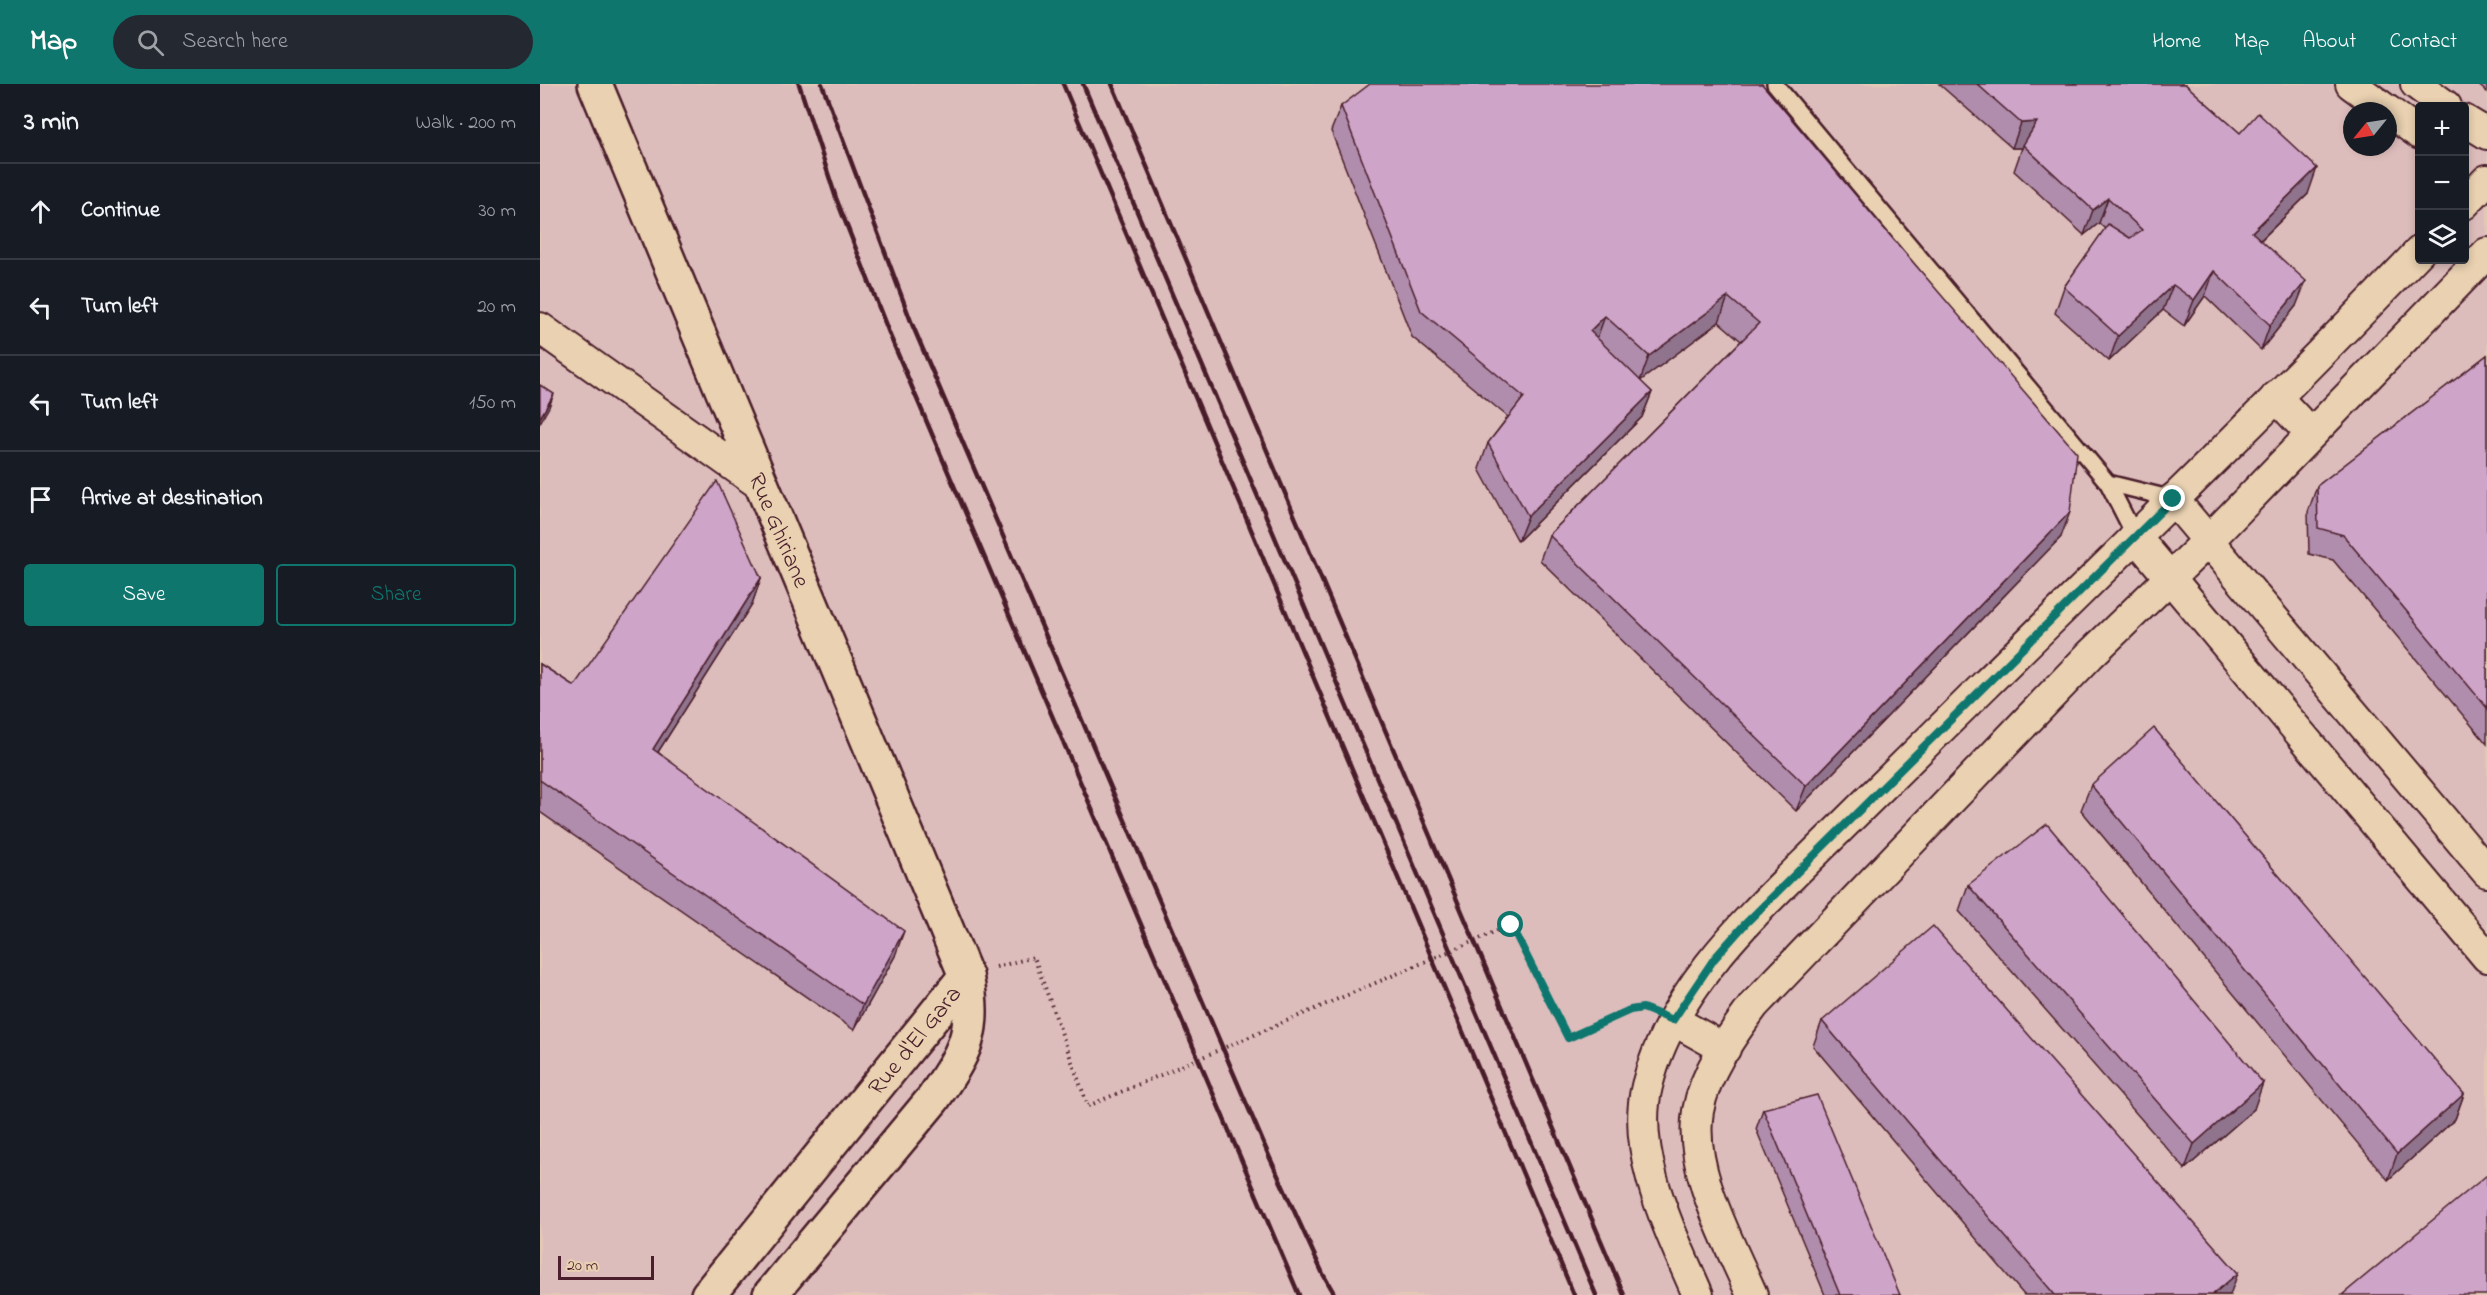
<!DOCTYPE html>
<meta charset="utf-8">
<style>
:root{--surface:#171b24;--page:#242831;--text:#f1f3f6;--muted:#9ea1a6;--line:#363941;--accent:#0f766e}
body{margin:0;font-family:"Indie Flower",sans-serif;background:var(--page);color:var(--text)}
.controls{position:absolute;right:18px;top:18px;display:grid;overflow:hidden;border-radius:6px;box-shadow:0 3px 9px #0003}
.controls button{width:54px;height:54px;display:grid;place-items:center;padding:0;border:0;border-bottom:2px solid var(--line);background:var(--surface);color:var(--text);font:30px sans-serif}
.compass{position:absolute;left:1803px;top:18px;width:54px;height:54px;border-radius:50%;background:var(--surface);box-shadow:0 3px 9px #0003;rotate:240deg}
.scale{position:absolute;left:18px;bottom:15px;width:96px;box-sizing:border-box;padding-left:6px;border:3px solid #4a1f2b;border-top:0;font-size:16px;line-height:21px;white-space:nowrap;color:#4a1f2b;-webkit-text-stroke:4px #e9d1b1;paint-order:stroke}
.stop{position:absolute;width:18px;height:18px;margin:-14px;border:4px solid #0f766e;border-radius:50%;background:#fff}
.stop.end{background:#0f766e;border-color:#fff;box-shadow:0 2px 6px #0008}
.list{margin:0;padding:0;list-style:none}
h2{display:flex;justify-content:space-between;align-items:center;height:78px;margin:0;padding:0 24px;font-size:26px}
h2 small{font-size:20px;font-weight:400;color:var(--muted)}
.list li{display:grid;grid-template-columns:39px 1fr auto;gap:18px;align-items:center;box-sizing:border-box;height:96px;padding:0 24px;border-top:2px solid var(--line)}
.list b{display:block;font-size:22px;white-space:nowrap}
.list em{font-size:20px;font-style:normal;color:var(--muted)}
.actions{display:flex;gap:12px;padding:18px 24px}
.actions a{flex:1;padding:14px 0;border:2px solid var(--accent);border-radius:6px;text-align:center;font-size:21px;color:var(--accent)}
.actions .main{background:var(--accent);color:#fff}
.icon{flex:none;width:33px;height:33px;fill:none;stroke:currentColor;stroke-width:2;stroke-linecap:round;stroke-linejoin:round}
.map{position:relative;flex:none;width:1947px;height:1211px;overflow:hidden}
header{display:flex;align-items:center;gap:36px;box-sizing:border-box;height:84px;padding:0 30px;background:var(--accent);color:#fff}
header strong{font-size:28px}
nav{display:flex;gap:33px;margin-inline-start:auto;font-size:21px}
.search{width:420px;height:54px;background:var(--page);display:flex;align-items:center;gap:15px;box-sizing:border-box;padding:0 21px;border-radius:33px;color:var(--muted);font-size:22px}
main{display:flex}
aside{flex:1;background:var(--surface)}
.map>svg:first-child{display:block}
.built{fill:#ddbdbc;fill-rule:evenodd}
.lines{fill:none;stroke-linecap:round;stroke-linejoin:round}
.service-casing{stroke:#4a1f2b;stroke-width:20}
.minor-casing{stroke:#4a1f2b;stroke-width:34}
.tertiary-casing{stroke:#4a1f2b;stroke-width:38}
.path{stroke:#4a1f2b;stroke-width:4;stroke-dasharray:1.5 4.5;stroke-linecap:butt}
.service{stroke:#e9d1b1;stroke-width:15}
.minor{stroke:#e9d1b1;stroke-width:30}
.tertiary{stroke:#e9d1b1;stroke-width:33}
.rail{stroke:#4a1f2b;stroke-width:4.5}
.path-bridge{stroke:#4a1f2b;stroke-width:4;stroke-dasharray:1.5 4.5;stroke-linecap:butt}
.wall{fill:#b18dad;stroke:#4a1f2b;stroke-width:1.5}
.shaded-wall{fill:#90738d;stroke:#4a1f2b;stroke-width:1.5}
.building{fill:#cea4c9;stroke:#4a1f2b;stroke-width:1.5}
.route{stroke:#0f766e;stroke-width:8}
.labels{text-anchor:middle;stroke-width:5;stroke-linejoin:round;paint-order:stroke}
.street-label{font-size:24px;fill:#4a1f2b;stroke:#e9d1b1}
</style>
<header>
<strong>Map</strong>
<div class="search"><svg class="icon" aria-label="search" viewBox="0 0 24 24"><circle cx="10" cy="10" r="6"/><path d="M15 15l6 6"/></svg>Search here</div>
<nav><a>Home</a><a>Map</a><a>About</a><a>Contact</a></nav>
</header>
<main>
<aside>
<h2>3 min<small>Walk · 200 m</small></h2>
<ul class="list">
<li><svg class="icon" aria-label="ahead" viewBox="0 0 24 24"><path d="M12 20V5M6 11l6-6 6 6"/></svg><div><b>Continue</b></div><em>30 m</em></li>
<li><svg class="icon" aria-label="left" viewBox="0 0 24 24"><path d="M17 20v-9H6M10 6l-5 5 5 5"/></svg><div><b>Turn left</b></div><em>20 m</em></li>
<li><svg class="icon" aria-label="left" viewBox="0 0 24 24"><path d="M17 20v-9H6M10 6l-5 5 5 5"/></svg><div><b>Turn left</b></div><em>150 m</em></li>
<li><svg class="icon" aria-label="arrive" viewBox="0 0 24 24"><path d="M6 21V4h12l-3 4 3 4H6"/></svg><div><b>Arrive at destination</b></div></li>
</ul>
<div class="actions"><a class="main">Save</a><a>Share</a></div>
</aside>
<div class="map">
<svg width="1947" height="1211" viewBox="0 0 1947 1211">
<rect width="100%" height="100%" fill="#e4c8b6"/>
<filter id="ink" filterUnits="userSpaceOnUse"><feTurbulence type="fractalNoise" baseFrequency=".0167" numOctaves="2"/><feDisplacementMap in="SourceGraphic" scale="12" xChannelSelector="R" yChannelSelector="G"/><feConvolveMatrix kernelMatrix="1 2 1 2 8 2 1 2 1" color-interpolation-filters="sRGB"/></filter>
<g filter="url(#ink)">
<path class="built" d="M0 0H1947V1211H0ZM1880 22H1924V176H1880ZM1812 27H1848V63H1812Z"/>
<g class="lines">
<g class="service-casing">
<g id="service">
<path d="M1235 0 1568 399 1595 452"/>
<path d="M1568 399 1633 415"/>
</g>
</g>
<g class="minor-casing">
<g id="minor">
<path d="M1811 0 1848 27"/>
<path d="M1876 0 1906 22"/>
<path d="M1848 27 1880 50"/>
<path d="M1924 36 1947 50"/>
<path d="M1924 120 1947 96"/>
<path d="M0 244 222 402"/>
<path d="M1736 313 1771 350"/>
<path d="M1633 415 1947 788"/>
<path d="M1595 452 1947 873"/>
<path d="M1133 936 1185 965"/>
<path d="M1158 1211C1132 1150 1090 1070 1107 1002 1132 901 1217 827 1287 757 1339 705 1391 654 1443 603 1590 458 1738 315 1880 167"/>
<path d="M1212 1211C1189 1157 1148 1086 1158 1027 1165 988 1191 952 1214 921L1550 571 1669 456 1947 169"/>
</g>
</g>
<g class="tertiary-casing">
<g id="tertiary">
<path d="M55 0 426 892C438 949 424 969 393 1015L230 1211"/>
<path d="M168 1211 426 892"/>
</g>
</g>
<g class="path">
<path d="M971 841 1028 954 1090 925 1105 924"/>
<path d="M456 883 494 873 548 1022"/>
</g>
<use href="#service" class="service"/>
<use href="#minor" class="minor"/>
<use href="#tertiary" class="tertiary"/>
<g class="rail">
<path d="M259 0 296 114 351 254 759 1211"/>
<path d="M282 0 372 240 729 1072 783 1190 795 1211"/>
<path d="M523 0 1034 1211"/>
<path d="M543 0 1056 1211"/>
<path d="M572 0 1084 1211"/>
</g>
<path class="path-bridge" d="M548 1022 971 841"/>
</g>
<g class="wall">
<path d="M1222 0 1521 453 1256 727 1000 476 1009 451 1201 257 1179 238 1100 297 1112 308 1102 333 978 457 939 385 948 359 968 333 872 253 791 47 801 22Z"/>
<path d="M1399 0H1645L1768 110 1721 156 1756 222 1721 266 1665 212 1644 242 1623 226 1569 277 1515 229 1524 203 1565 145 1559 139 1544 151 1474 87 1482 64H1472Z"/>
<path d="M1937 0H1947V8Z"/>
<path d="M1947 271V660L1793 476 1769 470 1768 428 1777 402Z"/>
<path d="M221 494 212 520 118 668 355 872 314 946 0 728V580L34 602Z"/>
<path d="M1551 701 1924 1010 1915 1035 1848 1096 1541 726Z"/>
<path d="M1428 801 1714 1025 1645 1085 1419 827Z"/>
<path d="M1282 937 1690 1211H1484L1273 962Z"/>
<path d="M1223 1025 1360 1211H1285L1216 1045Z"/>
</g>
<g class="shaded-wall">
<path d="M1497 38 1482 64H1472L1481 39Z"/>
<path d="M1777 84 1768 110 1703 173 1712 148Z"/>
<path d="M1568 114 1559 139 1544 151 1553 126Z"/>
<path d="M1674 187 1665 212 1644 242 1654 216Z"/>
<path d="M1766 197 1756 222 1721 266 1730 241Z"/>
<path d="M1633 201 1623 226 1569 277 1578 252Z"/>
<path d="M1188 213 1179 238 1100 297 1109 272Z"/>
<path d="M1065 232 1056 257 1050 247Z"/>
<path d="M1112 308 1102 333 978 457 988 432Z"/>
<path d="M14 310 9 323 0 339V334Z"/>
<path d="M1530 428 1521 453 1256 727 1266 702Z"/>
<path d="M221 494 212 520 104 690 113 665Z"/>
<path d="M364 847 355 872 314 946 323 921Z"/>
<path d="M1723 999 1714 1025 1645 1085 1654 1060Z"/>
<path d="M1924 1010 1915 1035 1848 1096 1857 1070Z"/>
<path d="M1698 1189 1690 1211H1672Z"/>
</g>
<g class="building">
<path d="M830 0H1222L1329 127 1537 369 1530 428 1266 702 1009 451 1219 239 1188 213 1109 272 1065 232 1050 247 1112 308 988 432 948 359 984 313 881 227 801 22Z"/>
<path d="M1437 0H1645L1700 49 1718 29 1777 84 1712 148 1766 197 1730 241 1674 187 1654 216 1633 201 1578 252 1524 203 1568 140 1590 154 1602 146 1568 114 1553 126 1483 61 1497 38 1481 39Z"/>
<path d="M1947 271V624L1803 451 1778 444 1777 402Z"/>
<path d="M0 301 14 310 0 334Z"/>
<path d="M177 397 221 494 113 665 364 847 323 921 0 696V580L34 602Z"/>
<path d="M1614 644 1924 1010 1857 1070 1551 701Z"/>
<path d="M1507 740 1723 999 1654 1060 1428 801Z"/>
<path d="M1393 842 1698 1189 1672 1211H1515L1282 937Z"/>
<path d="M1277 1011 1360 1211H1300L1223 1025Z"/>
<path d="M1947 1091V1211H1802Z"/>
</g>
</g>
<g class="lines" filter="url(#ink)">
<path class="route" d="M971 841 1028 954 1090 926 1103 924 1133 936 1174 875 1205 840 1633 415"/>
</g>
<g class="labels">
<g class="street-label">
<text transform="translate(240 446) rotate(67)" y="8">Rue Ghiriane</text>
<text transform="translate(374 956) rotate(-51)" y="8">Rue d'El Gara</text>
</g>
</g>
</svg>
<div class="controls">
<button>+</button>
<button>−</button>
<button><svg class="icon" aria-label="layers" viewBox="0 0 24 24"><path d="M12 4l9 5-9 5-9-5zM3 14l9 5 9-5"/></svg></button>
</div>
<svg class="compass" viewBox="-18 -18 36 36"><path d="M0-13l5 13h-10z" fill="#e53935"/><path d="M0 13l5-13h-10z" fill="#9ea1a6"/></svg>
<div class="scale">20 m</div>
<div class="stop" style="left:971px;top:841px"></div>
<div class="stop end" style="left:1633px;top:415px"></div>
</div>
</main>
